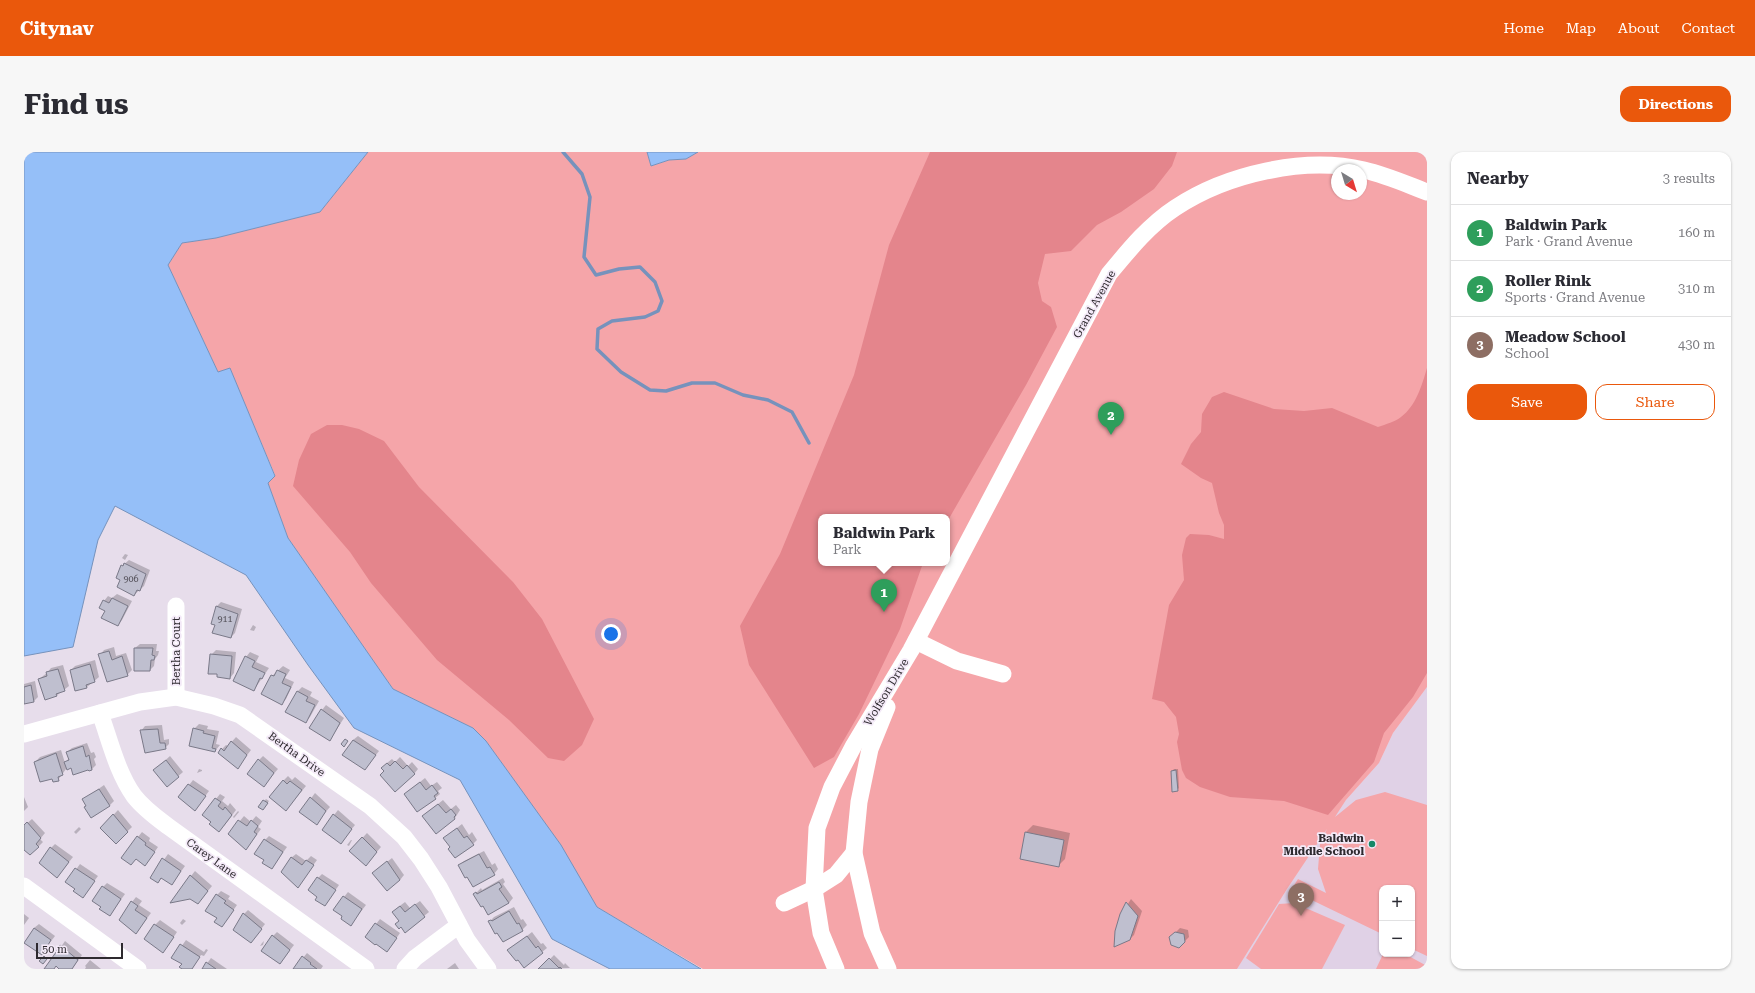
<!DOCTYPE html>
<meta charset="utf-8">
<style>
:root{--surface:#fff;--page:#f7f7f7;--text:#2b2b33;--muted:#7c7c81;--line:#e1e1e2;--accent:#ea580c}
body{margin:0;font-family:"Roboto Serif",serif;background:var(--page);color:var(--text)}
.controls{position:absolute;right:12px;bottom:12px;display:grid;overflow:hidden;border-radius:8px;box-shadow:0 1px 3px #0004}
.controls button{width:36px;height:36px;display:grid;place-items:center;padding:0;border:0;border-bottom:1px solid var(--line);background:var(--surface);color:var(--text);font:20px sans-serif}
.compass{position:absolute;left:1307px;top:12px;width:36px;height:36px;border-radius:50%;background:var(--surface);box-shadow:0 1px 3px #0004;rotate:142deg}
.scale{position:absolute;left:12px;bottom:10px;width:87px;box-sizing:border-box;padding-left:4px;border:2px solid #2e2a2f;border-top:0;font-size:11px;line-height:14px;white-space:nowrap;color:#2e2a2f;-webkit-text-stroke:3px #f4eaf8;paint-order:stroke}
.you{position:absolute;left:587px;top:482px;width:14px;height:14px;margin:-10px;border:3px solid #fff;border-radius:50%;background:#1a73e8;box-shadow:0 0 0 6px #1a73e833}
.badge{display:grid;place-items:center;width:26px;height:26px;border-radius:50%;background:var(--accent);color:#fff;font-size:13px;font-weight:700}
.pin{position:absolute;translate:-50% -33px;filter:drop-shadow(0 1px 2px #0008)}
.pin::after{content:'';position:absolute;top:21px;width:14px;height:12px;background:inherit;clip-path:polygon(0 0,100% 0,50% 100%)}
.popup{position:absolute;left:794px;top:362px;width:132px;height:52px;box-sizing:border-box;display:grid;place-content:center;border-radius:8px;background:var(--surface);filter:drop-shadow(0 1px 3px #0005);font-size:13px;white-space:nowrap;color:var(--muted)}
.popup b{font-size:15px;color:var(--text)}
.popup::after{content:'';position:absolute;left:50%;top:100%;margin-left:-8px;border:8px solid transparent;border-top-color:var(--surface)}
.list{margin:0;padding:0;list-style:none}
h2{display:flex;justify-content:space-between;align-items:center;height:52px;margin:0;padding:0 16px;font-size:17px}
h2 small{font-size:13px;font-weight:400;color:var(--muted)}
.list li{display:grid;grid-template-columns:26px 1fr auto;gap:12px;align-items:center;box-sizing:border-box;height:56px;padding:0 16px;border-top:1px solid var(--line)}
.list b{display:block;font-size:15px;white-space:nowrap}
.list p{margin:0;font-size:13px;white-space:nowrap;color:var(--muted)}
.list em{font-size:13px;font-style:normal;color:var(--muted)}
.actions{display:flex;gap:8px;padding:12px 16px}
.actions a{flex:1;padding:9px 0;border:1px solid var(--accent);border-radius:12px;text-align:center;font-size:14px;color:var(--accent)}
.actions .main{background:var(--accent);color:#fff}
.map{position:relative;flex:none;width:1403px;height:817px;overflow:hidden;border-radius:12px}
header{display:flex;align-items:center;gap:24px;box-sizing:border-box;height:56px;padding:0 20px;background:var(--accent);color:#fff}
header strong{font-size:19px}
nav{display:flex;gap:22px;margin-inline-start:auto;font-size:14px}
.intro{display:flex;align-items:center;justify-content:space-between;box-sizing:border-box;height:96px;padding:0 24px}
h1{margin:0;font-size:28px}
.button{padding:10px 18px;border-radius:12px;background:var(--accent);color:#fff;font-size:14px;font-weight:700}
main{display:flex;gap:24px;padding:0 24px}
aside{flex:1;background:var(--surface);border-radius:12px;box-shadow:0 1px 3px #0004}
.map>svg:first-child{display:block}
.built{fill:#e0d1e6;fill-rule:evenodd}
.green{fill:#f5a5a9;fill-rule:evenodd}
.forest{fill:#e4858c}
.water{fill:#95bff8;stroke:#7692bc}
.shadow{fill:#0003}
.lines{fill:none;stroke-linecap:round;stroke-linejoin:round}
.stream{stroke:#7692bc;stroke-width:3.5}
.building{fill:#bfbfcf;stroke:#7a7988}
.minor{stroke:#fff;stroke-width:17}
.poi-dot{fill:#168867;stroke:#f4eaf8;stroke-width:1.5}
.labels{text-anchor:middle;stroke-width:3.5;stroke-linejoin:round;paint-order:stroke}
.number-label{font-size:9px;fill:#524f57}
.street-label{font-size:11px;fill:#2e2a2f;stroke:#f4eaf8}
.poi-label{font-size:11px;font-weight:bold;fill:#2e2a2f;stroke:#f4eaf8;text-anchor:end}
</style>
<header>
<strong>Citynav</strong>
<nav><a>Home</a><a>Map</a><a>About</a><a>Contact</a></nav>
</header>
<div class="intro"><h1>Find us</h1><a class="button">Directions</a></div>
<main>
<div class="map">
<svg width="1403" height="817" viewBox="0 0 1403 817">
<rect width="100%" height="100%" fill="#e7ddeb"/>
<path class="built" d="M1403 535V817H1213L1263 737 1322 648 1355 611 1369 581ZM1358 736H1388V802H1358Z"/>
<g class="green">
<path d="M344 0H623L627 14 645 8 662 7 674 0H1403V535L1369 581 1355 611 1322 648 1311 665 1332 648 1361 640 1403 653V804L1388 797V736H1358V782L1267 738 1274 727 1302 741 1294 717 1296 692 1303 677 1263 737 1213 817H679L573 755 523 674 462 589 449 576 369 537 264 386 244 331 251 323 206 217 194 220 144 113 158 91 192 86 296 60ZM1313 18H1337V42H1313ZM797 365H923V411H797Z"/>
<path d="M1270 751 1321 773 1298 817H1237L1222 806 1255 752Z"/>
<path d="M1359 802H1381L1403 814V817H1352Z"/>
</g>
<g class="forest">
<path d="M906 0H1153L1148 14 1130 37 1097 60 1073 73 1047 99 1021 102 1014 131 1018 149 1027 155 1033 175 1002 233 923 370V365H797V411H899L876 477 835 562 810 605 790 616 725 513 716 474 756 402 830 223 865 93Z"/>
<path d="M1403 216V521L1389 545 1360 581 1350 610 1304 663 1260 649 1206 645 1176 635 1162 626 1158 618 1153 590 1155 582 1152 565 1140 550 1128 547 1145 453 1160 428 1158 403 1162 386 1166 382 1185 383 1200 387V373L1195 361 1188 331 1177 326 1157 312 1167 292 1177 280 1178 262 1188 245 1200 240 1250 257 1280 259 1308 256 1354 275C1362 272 1371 270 1377 265 1392 254 1398 233 1403 216Z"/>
<path d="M303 273H318L335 277 360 289 395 335 489 430 518 467 570 567 558 593 540 609 524 606 485 568 413 508 347 431 326 400 269 334 275 308 287 282Z"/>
</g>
<g class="water">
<path d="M0 0H344L296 60 192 86 158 91 144 113 194 220 206 216 251 324 244 331 264 386 369 537 449 576 462 589 537 693 573 755 677 817H586L528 787 436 628 330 576 284 513 222 423 91 354 74 388 49 495 0 504Z"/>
<path d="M623 0H674L662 7 645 8 627 14Z"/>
</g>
<g class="shadow">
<path d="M101 402 104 403 101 408 98 406Z"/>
<path d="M105 408 126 418 120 434 110 443 98 414Z"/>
<path d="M93 442 108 449 98 468 94 473 82 458 80 449 84 444 88 446Z"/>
<path d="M197 450 218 457 211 481 207 485 192 472 189 471 193 454Z"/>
<path d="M229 473 232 475 230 479 226 478Z"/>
<path d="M116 492H133L132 499H135L134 503 131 507 130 514 126 518 111 496Z"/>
<path d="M90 495 92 504 102 501 108 518 103 523 76 503 80 498Z"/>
<path d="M192 498 212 500 210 521 206 526 187 503Z"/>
<path d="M226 500 235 504 232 510 245 516 230 538 222 505Z"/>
<path d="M71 508 75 525 63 535 52 538 47 518 51 514Z"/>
<path d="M39 513 45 534 32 544 15 527 23 521 27 516Z"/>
<path d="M259 514 266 518 261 526 270 530 262 547 257 552 248 524Z"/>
<path d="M11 529 14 545 10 549 0 552V532Z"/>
<path d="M278 535 288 540 286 544 295 549 286 565 281 570 263 559 274 539Z"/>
<path d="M302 553 320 566 306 588 298 558Z"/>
<path d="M175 572 184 574 183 577 195 579 192 592 196 593 191 599 167 593 170 577Z"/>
<path d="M138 573 140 588 145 587V592L141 596 117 579 121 574Z"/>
<path d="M334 584 355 599 341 617 329 588Z"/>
<path d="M212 585 227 598 214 615 198 597 202 593 204 594Z"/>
<path d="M63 591 67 601 70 600 72 605 70 607 72 613 68 617 47 615 42 617 34 628 29 626 11 610 16 605 37 598 41 611 45 606 43 600 48 596Z"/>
<path d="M146 604 159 620 143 634 135 614Z"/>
<path d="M239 604 254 617 240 633 235 608Z"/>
<path d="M376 605 384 614 388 610 394 617 390 622 361 619 363 611 368 607 371 610Z"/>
<path d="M175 617 178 618V619L173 621Z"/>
<path d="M1150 617H1154L1155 636 1153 638 1148 619Z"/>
<path d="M264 624 268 628 271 625 282 634 266 653 259 629Z"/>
<path d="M401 626 407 634 413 630 418 636 414 639 416 642 411 646 394 659 381 642Z"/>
<path d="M169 628 185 639 171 658 156 645Z"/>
<path d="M80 633 90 649 85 654H63L59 648Z"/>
<path d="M291 641 306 655 292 671 277 660Z"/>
<path d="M196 642 201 645 198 649 204 654 206 651 212 658 200 674 188 670 179 663Z"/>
<path d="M0 645 4 655 0 659Z"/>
<path d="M242 647 245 649 241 655 236 654Z"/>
<path d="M419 648 427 657 432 653 436 658 431 666 404 660Z"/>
<path d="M94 658 108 675 92 690 77 676Z"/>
<path d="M314 658 331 673 317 690 299 677Z"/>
<path d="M214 659 215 660 210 666 209 665Z"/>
<path d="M220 664 227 670 232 664 238 669 234 675 237 677 226 692 205 682Z"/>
<path d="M8 667 21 681 16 687 19 690 14 695 0 696V674Z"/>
<path d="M438 672 445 683 448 680 453 688 449 692 427 695 420 686Z"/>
<path d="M1009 673 1046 681 1041 707 1034 714 1002 680Z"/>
<path d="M55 675 57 677 52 682 50 680Z"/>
<path d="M118 680 126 686 125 689 134 695 125 708 114 685Z"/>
<path d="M343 681 357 695 346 708 326 699Z"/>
<path d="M245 684 263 695 248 716 241 708V688Z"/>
<path d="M327 688H328L325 694 323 693Z"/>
<path d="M31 692 49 705 33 725 27 696Z"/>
<path d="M460 699 468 713 471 711 474 717 470 722 435 713 440 709Z"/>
<path d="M144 702 161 714 148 732 138 726 134 730 127 726Z"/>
<path d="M272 702 282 709 287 704 293 708 274 734 267 706Z"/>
<path d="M368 706 380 723 376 728 354 717Z"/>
<path d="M56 712 74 724 59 744 53 737 43 730Z"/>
<path d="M171 719 188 734 174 751 167 724Z"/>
<path d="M298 722 315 733 301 753 294 744V726Z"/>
<path d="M479 726 481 730 479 732 489 746 485 751 464 762 451 742 457 736 458 738Z"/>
<path d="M83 731 101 742 86 763 78 754 79 735Z"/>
<path d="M197 739 206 744 204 747 213 753 198 774 194 766 193 743Z"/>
<path d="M324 740 342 753 327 772 320 745Z"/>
<path d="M112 745 118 749 115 753 127 761 112 781 104 775 108 750Z"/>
<path d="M1107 747 1118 759 1110 783 1106 787 1097 763Z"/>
<path d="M396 749 405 760 400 764 376 769 373 756 381 750 386 756Z"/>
<path d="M490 755 497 768 499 767 503 773 498 778 479 789 465 770 470 765Z"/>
<path d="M224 758 241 772 227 790 218 764Z"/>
<path d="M0 762 5 766 0 773Z"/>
<path d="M159 767 162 769 158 773 156 771Z"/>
<path d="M356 767 376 781 367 794 342 785Z"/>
<path d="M136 768 153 780 143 795 131 773Z"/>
<path d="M15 772 31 784 18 801 10 776Z"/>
<path d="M1156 776 1164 778 1165 785 1155 795 1146 786Z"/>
<path d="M253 780 270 793 256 811 249 784Z"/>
<path d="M508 780 517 792 519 791 523 796 518 800 485 798Z"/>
<path d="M162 788 180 800 182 797 184 798 180 804 177 803 168 817H160L159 812 149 806Z"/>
<path d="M41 789 58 803 48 817H37L32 814 29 817H22Z"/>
<path d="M240 789 239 793 236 794 238 791Z"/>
<path d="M283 801 299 814 297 817H270Z"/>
<path d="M530 803 540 813 541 811 546 816 516 817Z"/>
<path d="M187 806 203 817H179Z"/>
<path d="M66 808 77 817H61L62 815 61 814Z"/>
<path d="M431 811 435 817H423Z"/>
</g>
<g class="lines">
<path class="stream" d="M539 0 558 22 566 45 560 105 572 123 595 117 616 115 631 130 638 149 634 159 621 165 588 169 574 177 573 197 597 220 626 238 642 239 668 231H691L719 243 744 248 768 260 785 291"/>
</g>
<g class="building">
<path d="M100 411 122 422 116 439 113 438 110 444 93 435 96 428 92 426 97 413 99 414Z"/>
<path d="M88 446 104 454 94 474 77 466 81 459 75 456 79 448 85 451Z"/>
<path d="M192 454 214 462 207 486 188 481 191 473 187 472Z"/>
<path d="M110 496H129L128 503 131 504 130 508H127L126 519H110Z"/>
<path d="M85 499 88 508 98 504 104 524 83 530 74 502Z"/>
<path d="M186 502 208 504 206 527 193 525V522H184Z"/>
<path d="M221 504 231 509 228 515 241 521 238 527 236 526 230 539 209 529Z"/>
<path d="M66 512 71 530 62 533 63 536 51 539 46 518Z"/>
<path d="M34 517 41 539 32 542 33 544 21 548 14 527 23 524 22 520Z"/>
<path d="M253 518 262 522 258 531 267 535 258 553 237 542 247 523 250 524Z"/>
<path d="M7 533 10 550 0 552V535Z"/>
<path d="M273 539 284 545 282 549 291 553 282 571 261 560Z"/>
<path d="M297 557 316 571 306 589 285 576Z"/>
<path d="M169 576 180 579 179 581 191 584 188 596 192 597 191 600 165 594Z"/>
<path d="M134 577 136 591H141L142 597 121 601 116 578Z"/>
<path d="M321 587 324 589 320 595 317 592Z"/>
<path d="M329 588 352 603 341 618 318 603Z"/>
<path d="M207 589 223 603 214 617 194 601 197 596 200 599Z"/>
<path d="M59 594 62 605 65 603 68 618 65 619 64 618 49 623 47 616 43 618 40 610 45 608 42 600Z"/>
<path d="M32 601 39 623 34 625 35 629 29 630 28 627 16 630 10 610Z"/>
<path d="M234 607 250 621 240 635 223 622Z"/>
<path d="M142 608 155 625 143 635 129 618Z"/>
<path d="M371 609 379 617 383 613 391 622 371 640 356 623 360 619 357 616 363 611 366 614Z"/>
<path d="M1152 618 1154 639 1148 640 1147 619Z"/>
<path d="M259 628 263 632 266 629 278 638 262 659 245 645Z"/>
<path d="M396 630 402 638 408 633 414 641 410 644 412 647 393 660 380 642Z"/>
<path d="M164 632 182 644 171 659 154 645Z"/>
<path d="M75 637 86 654 67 666 60 655 62 654 58 647Z"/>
<path d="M286 645 302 659 293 673 275 660Z"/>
<path d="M191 646 197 650 194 654 199 658 201 655 208 663 195 680 185 672 187 670 178 663Z"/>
<path d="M239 648 244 651 239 658 234 655Z"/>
<path d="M414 652 422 661 427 657 432 663 430 665 431 667 412 682 398 664Z"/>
<path d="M89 662 104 680 92 692 76 676Z"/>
<path d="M309 662 328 677 317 692 298 678Z"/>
<path d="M214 668 223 674 227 668 234 674 230 680 233 682 222 698 204 682Z"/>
<path d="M3 670 17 686 12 692 15 695 6 703 0 698V673Z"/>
<path d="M433 676 440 686 443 684 450 693 431 706 424 697 426 695 419 686Z"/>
<path d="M1001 680 1040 688 1035 715 996 707Z"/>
<path d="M113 684 122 691 121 693 131 700 121 714 112 707 107 713 97 706Z"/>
<path d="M338 685 353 700 342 714 325 699Z"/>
<path d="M240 687 259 700 248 717 238 711 240 708 230 702Z"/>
<path d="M26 695 45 710 33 726 15 711Z"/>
<path d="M455 702 463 716 466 715 471 723 449 735 443 725 441 726 434 713Z"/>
<path d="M267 705 278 713 282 708 290 713 274 736 257 720Z"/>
<path d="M138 706 157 719 148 733 137 726 134 731 126 726Z"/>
<path d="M363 709 376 728 363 739 348 721Z"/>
<path d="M51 716 71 729 59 746 49 739 51 737 41 730Z"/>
<path d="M166 723 184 739 174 752 166 747 146 751Z"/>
<path d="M293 725 312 738 301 754 291 748 293 745 284 738Z"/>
<path d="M475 730 478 735 475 737 485 751 464 763 459 754 457 755 449 742 452 740 453 742Z"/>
<path d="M78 734 97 747 86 764 75 757 77 755 68 749Z"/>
<path d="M192 742 202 749 200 751 210 758 198 775 190 770 193 766 181 759Z"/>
<path d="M319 744 338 757 327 774 317 767 318 764 309 758Z"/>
<path d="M107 749 114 754 111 758 123 766 112 782 95 768Z"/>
<path d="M1102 750 1114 764 1106 788 1090 795 1091 779 1096 762Z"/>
<path d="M391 752 401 765 381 781 377 775 375 777 371 772 375 769 368 760 376 754 381 760Z"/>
<path d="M485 759 493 772 495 771 499 779 479 790 473 781 471 782 464 769 467 768 468 769Z"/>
<path d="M219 761 238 777 227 791 209 778Z"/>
<path d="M351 771 373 786 363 800 352 792 351 793 341 785Z"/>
<path d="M130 772 150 785 139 801 120 787Z"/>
<path d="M10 776 27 788 18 803 0 791Z"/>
<path d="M1151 780 1160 782 1161 790 1155 796 1147 793 1145 785Z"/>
<path d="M248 783 266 798 256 812 237 799Z"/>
<path d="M503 784 512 796 514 794 519 801 500 816 494 808 492 809 483 798Z"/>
<path d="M156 792 176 805 168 817H158L155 815 158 812 147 806Z"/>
<path d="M36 793 54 808 48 817H35L32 814 30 817H20L35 796H34Z"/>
<path d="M20 804 23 807 19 812 15 809Z"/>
<path d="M278 804 287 811 286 812 293 817H269Z"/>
<path d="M525 806 535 816 536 815 538 817H514Z"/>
<path d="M182 810 192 817H178Z"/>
</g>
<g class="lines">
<g class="minor">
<path d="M892 489 933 509 979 522"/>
<path d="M152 545V454"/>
<path d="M863 555 846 597 835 650 830 701 848 781 864 817"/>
<path d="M76 561C86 589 93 620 110 644 120 657 133 666 145 675L342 817"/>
<path d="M0 582 116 550 152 545 190 554 216 563 346 654 380 685 397 707 415 735 443 788 464 817"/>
<path d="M0 734 114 817"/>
<path d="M760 751 790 737 812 723 830 701"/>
<path d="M381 817 391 806 435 773"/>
<path d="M812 817 797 781 790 737 793 676 808 635 830 593 887 498 1085 122C1104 99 1125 73 1151 56 1202 22 1280 4 1340 18 1362 23 1382 32 1403 40"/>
</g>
</g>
<circle class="poi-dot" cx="1348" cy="692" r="4"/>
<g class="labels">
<g class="number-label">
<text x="107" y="430">906</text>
<text x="201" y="470">911</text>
</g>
<g class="street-label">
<text transform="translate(1070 152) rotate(-61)" y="4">Grand Avenue</text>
<text transform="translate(152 499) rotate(-90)" y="4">Bertha Court</text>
<text transform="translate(862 540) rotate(-59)" y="4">Wolfson Drive</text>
<text transform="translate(273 602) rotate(36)" y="4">Bertha Drive</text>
<text transform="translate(188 706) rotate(36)" y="4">Carey Lane</text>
</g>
<g class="poi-label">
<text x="1340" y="690">Baldwin<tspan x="1340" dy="13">Middle School</tspan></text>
</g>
</g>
</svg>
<div class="controls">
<button>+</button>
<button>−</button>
</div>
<svg class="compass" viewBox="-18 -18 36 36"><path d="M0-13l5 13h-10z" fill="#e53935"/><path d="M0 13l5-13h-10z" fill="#7c7c81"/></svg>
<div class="scale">50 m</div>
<div class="you"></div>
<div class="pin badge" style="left:860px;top:460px;background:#2e9e5b">1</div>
<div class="popup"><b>Baldwin Park</b>Park</div>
<div class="pin badge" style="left:1087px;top:283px;background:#2e9e5b">2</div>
<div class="pin badge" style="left:1277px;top:764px;background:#8d6e63">3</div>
</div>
<aside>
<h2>Nearby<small>3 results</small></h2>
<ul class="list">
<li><span class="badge" style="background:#2e9e5b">1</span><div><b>Baldwin Park</b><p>Park · Grand Avenue</p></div><em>160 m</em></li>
<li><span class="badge" style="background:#2e9e5b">2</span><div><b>Roller Rink</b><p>Sports · Grand Avenue</p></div><em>310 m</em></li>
<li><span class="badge" style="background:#8d6e63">3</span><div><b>Meadow School</b><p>School</p></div><em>430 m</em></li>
</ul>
<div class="actions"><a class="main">Save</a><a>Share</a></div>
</aside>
</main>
